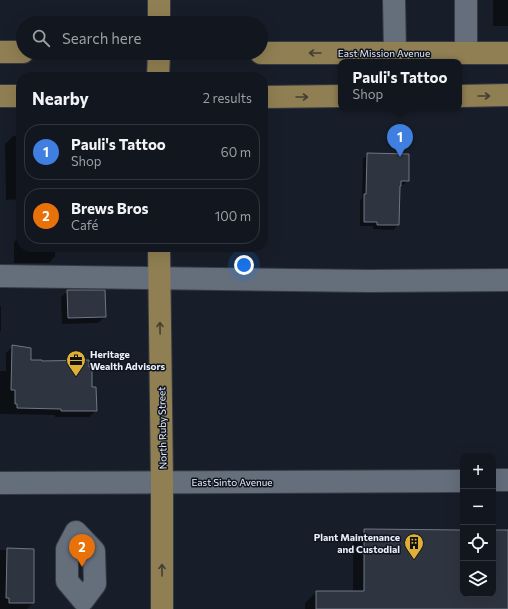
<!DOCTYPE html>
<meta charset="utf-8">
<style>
:root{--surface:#12161f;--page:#1f232c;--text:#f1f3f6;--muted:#9c9fa4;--line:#31353d;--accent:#ea580c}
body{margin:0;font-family:Commissioner,sans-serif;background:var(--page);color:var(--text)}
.controls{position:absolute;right:12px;bottom:12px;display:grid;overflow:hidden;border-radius:8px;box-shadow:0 4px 16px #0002}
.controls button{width:36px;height:36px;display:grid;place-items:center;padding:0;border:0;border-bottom:1px solid var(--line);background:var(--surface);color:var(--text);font:20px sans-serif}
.you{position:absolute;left:244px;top:265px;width:14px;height:14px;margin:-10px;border:3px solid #fff;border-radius:50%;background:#1a73e8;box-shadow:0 0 0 6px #1a73e833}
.badge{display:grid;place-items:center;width:26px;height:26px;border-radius:50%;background:var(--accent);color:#fff;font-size:13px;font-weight:700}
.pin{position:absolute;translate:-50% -33px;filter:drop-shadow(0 1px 2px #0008)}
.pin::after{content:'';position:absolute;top:21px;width:14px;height:12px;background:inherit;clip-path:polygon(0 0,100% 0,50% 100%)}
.popup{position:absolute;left:338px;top:59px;width:124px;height:52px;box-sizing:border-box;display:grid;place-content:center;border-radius:8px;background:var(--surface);filter:drop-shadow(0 1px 3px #0005);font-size:13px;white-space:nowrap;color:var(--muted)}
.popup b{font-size:15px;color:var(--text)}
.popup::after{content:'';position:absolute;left:50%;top:100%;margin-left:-8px;border:8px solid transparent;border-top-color:var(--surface)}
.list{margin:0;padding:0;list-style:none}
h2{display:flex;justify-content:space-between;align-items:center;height:52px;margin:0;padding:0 16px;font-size:17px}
h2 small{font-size:13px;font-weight:400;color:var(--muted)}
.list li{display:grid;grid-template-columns:26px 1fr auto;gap:12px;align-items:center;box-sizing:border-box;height:56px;margin:0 8px 8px;padding:0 8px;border:1px solid var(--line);border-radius:16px}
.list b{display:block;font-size:15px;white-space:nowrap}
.list p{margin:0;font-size:13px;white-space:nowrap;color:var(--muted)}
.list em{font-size:13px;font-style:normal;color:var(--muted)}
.icon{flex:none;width:22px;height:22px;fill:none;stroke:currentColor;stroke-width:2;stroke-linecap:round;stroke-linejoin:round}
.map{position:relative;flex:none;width:508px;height:609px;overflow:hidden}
.search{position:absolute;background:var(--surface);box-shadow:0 4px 16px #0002;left:16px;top:16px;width:252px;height:44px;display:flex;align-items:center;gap:10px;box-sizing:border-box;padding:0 14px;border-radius:22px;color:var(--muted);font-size:15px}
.panel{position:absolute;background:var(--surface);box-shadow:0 4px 16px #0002;left:16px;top:72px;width:252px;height:180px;border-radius:16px}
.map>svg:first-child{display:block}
.shadow{fill:#0007}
.building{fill:#2e3541;stroke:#6f7785}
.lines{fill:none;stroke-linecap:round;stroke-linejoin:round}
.minor-casing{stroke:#373b44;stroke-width:24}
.major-casing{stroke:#373b44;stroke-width:24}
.minor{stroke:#656e7b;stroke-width:22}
.major{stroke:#907f53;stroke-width:22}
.oneway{stroke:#433f34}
.labels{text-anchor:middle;stroke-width:3;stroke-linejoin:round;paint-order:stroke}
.street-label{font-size:10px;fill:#ebeff7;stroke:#0f1520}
.poi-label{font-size:10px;font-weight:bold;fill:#ebeff7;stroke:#0f1520;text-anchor:start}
</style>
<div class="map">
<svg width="508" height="609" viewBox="0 0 508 609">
<rect width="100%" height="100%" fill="#181e29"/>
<g class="shadow">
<rect x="493" y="0" width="15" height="26"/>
<path d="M13 136H21V204L20 199 6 200 5 144Z"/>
<path d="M368 154 408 180 403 185H400L399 188 398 225 393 230 373 229V226H360V200L362 198 363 159Z"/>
<path d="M21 235V247H55V256L49 263H14V242Z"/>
<path d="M68 291 105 317 98 323 62 324 61 297Z"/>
<path d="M0 306H1V330L0 332Z"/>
<path d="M13 346 30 361 91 388 96 411 89 417H55V415L0 414V371H6V353Z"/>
<path d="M365 530 463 531V594H493V531H508V609H305V603L316 592H353V542Z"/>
<path d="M0 550H33V603L27 609H0Z"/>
</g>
<g class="building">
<path d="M367 153 409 154V181H401V186H400L399 225H377V222H364V194H366Z"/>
<path d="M67 290H105L106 317 68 318Z"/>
<path d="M12 345 31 348V360H42V361L89 360V367H92V387H96L97 411H61V409L17 408V404H15V390H11Z"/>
<path d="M364 529 463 530V594H493V530H508V609H316V591H364Z"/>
<path d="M7 548 34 549V603H9V598H6Z"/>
</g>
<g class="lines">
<g class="minor-casing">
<g id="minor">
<path d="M394 0 395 53"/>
<path d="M466 0V53"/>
<path d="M0 276 368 281 508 280"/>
<path d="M493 480H508"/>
<path d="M0 483 463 481"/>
<path d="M76 532 94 551 95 584 83 600 67 581V549Z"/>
</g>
</g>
<g class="major-casing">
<g id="major">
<path d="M159 0V23"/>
<path d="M0 52H23"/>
<path d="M261 53H508"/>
<path d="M158 77 159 53"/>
<path d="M0 96H21"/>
<path d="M459 96 508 95"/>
<path d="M263 97 341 96"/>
<path d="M159 247 162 483V609"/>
</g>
</g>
<use href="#minor" class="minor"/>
<use href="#major" class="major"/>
</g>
<defs><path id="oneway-shaft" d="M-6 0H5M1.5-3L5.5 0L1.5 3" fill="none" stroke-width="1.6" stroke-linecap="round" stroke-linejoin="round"/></defs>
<g class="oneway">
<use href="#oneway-shaft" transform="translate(315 53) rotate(180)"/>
<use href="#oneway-shaft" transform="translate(484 96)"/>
<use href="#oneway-shaft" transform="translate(302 97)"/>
<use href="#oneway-shaft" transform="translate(160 328) rotate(-91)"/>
<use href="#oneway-shaft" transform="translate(162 570) rotate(-90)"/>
</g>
<defs>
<g id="office-pin" transform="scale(1)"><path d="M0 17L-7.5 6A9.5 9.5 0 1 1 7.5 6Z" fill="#dfb034" stroke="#0f1520"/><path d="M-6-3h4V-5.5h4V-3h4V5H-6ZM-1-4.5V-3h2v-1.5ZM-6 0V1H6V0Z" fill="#111"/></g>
<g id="building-pin" transform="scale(1)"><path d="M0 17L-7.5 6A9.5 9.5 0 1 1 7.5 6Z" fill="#dfb034" stroke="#0f1520"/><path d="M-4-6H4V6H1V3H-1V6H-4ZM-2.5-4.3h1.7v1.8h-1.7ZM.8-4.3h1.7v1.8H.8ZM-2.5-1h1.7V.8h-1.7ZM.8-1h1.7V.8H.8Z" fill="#111"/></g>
</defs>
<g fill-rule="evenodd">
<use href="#office-pin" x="76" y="360"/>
<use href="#building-pin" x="414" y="543"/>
</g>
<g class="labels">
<g class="street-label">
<text x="384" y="57">East Mission Avenue</text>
<text transform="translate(162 428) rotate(-91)" y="4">North Ruby Street</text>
<text x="232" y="486">East Sinto Avenue</text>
</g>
<g class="poi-label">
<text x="90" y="358">Heritage<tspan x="90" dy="12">Wealth Advisors</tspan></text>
<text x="400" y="541" text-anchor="end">Plant Maintenance<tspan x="400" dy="12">and Custodial</tspan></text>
</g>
</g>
</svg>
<div class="controls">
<button>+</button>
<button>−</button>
<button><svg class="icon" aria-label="locate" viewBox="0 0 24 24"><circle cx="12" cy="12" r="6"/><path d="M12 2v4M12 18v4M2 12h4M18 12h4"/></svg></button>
<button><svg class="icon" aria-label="layers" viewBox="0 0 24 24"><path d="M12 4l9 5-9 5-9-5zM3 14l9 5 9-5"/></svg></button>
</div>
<div class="you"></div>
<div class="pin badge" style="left:400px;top:157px;background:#3f7fe0">1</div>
<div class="popup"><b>Pauli's Tattoo</b>Shop</div>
<div class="pin badge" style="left:82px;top:567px;background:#e8710a">2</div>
<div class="search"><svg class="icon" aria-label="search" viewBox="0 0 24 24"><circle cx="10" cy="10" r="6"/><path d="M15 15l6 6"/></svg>Search here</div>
<section class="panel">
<h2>Nearby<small>2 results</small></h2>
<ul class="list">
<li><span class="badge" style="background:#3f7fe0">1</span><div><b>Pauli's Tattoo</b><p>Shop</p></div><em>60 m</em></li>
<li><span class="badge" style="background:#e8710a">2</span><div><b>Brews Bros</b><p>Café</p></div><em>100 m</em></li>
</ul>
</section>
</div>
